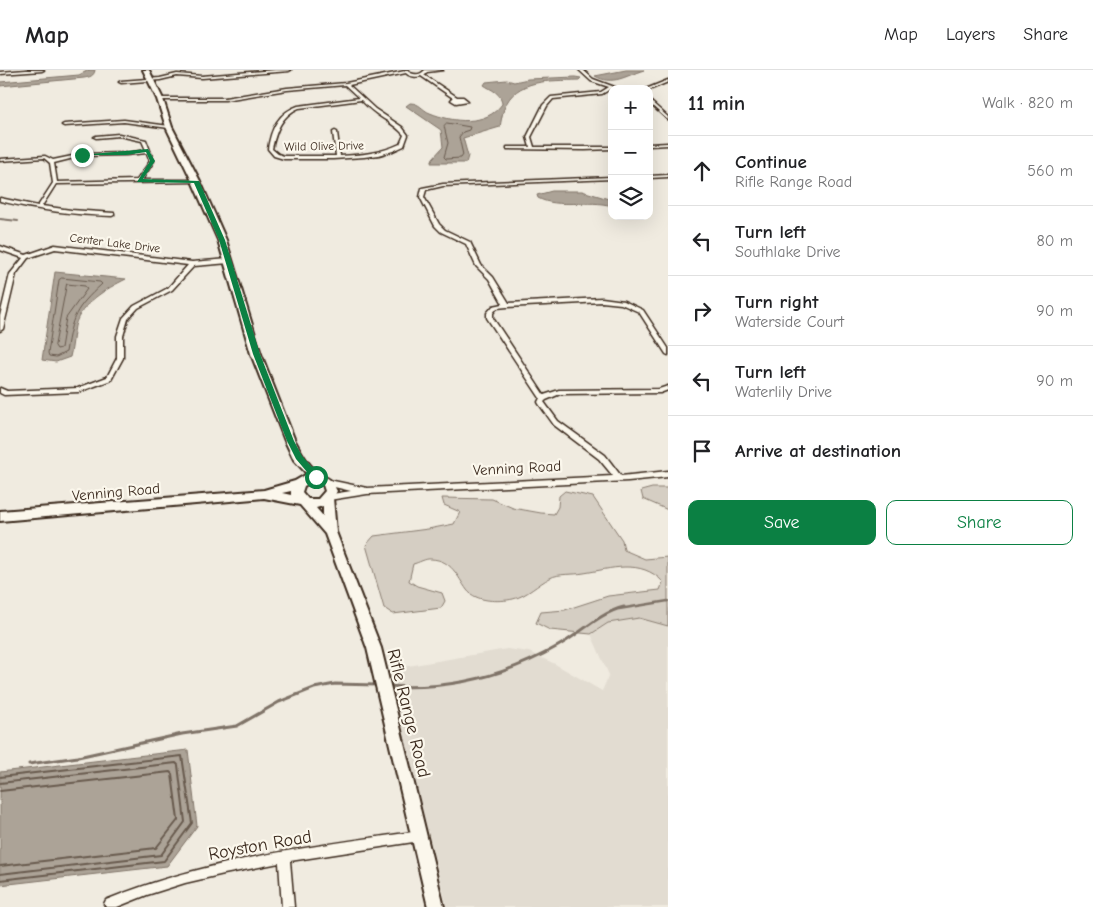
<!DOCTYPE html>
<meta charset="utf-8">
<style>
:root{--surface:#fff;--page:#f2f2f2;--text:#202124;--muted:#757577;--line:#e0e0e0;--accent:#0b8043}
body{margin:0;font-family:"Comic Neue",sans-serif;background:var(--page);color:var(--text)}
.controls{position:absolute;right:15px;top:15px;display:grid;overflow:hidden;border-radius:10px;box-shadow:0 5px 20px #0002}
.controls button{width:45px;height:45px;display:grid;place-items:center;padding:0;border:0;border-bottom:1px solid var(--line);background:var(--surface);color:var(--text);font:25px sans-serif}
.stop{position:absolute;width:15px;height:15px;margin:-11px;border:4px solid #0b8043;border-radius:50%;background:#fff}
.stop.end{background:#0b8043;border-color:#fff;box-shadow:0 1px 5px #0008}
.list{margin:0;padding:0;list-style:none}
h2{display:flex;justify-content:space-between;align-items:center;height:65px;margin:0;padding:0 20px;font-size:21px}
h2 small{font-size:16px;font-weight:400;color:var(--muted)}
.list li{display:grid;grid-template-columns:32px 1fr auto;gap:15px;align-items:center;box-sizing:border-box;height:70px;padding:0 20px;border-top:1px solid var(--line)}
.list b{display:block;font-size:19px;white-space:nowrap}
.list p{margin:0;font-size:16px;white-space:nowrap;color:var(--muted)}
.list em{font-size:16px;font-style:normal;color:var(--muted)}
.actions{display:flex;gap:10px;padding:15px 20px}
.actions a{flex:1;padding:11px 0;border:1px solid var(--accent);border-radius:10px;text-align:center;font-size:18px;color:var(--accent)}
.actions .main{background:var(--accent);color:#fff}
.icon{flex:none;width:28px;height:28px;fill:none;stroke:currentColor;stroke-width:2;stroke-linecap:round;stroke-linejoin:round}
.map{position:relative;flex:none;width:668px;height:837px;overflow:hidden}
header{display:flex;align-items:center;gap:30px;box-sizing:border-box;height:70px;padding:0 25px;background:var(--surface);border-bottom:1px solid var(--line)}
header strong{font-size:24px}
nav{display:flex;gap:28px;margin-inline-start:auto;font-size:18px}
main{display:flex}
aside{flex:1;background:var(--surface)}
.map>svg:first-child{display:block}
.built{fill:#e2dcd1}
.green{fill:#d5cec3;stroke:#887c70}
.water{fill:#aca397;stroke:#7f7367}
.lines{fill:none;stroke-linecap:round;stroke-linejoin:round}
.shore-far1{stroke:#685a4e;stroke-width:1}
.shore{stroke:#685a4e;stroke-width:2}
.stream-far2{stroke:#7f7367;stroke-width:2}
.stream-far1{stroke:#7f7367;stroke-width:2.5}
.stream{stroke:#7f7367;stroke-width:3}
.street-casing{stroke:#3b2a1e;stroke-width:3}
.secondary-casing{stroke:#3b2a1e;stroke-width:4}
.street{fill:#fbf7ec;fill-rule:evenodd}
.secondary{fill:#fbf7ec;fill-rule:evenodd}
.route{fill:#0b8043}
.labels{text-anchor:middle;stroke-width:4.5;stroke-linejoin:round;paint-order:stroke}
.far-street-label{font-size:12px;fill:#3b2a1e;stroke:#fbf7ec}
.street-label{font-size:15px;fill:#3b2a1e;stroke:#fbf7ec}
.near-street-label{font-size:18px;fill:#3b2a1e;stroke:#fbf7ec}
</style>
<header>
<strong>Map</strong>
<nav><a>Map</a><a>Layers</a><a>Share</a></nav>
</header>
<main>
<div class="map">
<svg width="668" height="837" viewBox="0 0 668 837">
<rect width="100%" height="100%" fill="#f0ebe0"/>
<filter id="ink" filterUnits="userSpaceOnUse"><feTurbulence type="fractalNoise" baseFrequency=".02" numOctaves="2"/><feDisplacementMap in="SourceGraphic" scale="10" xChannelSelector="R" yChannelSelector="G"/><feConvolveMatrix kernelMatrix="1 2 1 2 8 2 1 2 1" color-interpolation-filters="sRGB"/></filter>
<g filter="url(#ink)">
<path class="built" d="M639 548 668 556V837H447L388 604 391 599 507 579 529 582 555 594 602 621 609 605 591 564 608 553Z"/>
<g class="green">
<path d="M652 418H668V440L643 429 641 421Z"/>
<path d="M565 421 593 427 622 470 624 480 645 489 668 487V556L639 548 608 553 591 564 550 560 536 553 541 542 565 540 608 526 660 520 663 512C641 488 610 499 584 503 573 505 559 503 550 508 538 514 527 526 513 529 499 532 476 532 467 520 457 506 452 490 431 489 426 488 418 493 413 494L409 511 417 516 442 523 445 531 441 538 393 544 384 538 366 475 374 466 428 459 454 454 460 442 444 435 442 428 492 429 513 438 541 443 554 444 558 437 559 426Z"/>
</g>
<g class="water">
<path d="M89 0H95C94 6 90 7 84 8L0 16V12L79 5Z"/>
<path d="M626 0H644C625 6 613 16 595 6Z"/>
<path d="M575 7 581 8 579 10C551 11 515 8 504 39 502 44 501 52 500 57L463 68 468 86 466 93H431L433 88 443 77 441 60 406 36 410 33C420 33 422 40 430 43 452 52 486 57 502 34 502 23 491 20 484 15L486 12 496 11 507 10 514 12 528 9Z"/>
<path d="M552 121H582L612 130V136C589 129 558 139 538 128L537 125Z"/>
<path d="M55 202 126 209C106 219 81 233 75 256 73 266 73 276 70 287L56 292 42 290Z"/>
<path d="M188 680 197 756 167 796 0 815V702Z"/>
</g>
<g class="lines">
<g class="shore-far1">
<path d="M447 53 470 57 469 60 463 62 459 67 463 85 461 88 446 89 444 87 448 73 444 56Z"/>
<path d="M62 208 100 212 102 214C75 239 72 246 66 282L56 287 49 286 48 283 59 210Z"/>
<path d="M67 214 85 216 87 219 66 248 61 278 57 279 55 276Z"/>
</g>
<g class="shore">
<path d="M0 707 182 686 192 753 164 791 0 810"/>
<path d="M0 713 176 693 178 695 185 752 161 785 0 804"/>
<path d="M0 721 170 702 172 704 178 750 156 778 0 796"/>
</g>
<path class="stream-far2" d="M0 149 18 151"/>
<path class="stream-far1" d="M619 539 668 531"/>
<g class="stream">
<path d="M388 616C448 620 506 606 558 576 580 564 599 543 624 537"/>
<path d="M29 694 78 687 182 664 237 656 279 632 314 618 335 614 377 615"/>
</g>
<g class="street-casing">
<g id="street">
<path d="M26 0H44L42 1 0 4V2Z"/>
<path d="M275 0H291L289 1 202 8 177 6 160 10 121 13 119 12 121 11 160 8 177 4 202 6Z"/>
<path d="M404 0H408L410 3C417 5 420 5 425 0H443L427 2 424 5 457 27H463L468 31 456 33 451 30 453 28 421 6C417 8 408 6 406 3L349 15 375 39 402 57 408 65 404 76 393 81 379 85 364 87 333 89H284L274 86 268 79C271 59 278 43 298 36L359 28 345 15 287 20 225 30H160L158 29 160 28H225L287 18 346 13 405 1ZM361 30C367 36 373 42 381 47 389 52 397 57 404 65L400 74C381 83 361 85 340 86L337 62 335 61 333 62 336 86H284L278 84 272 79C276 61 281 46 299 38Z"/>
<path d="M579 0H583L593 9 620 19 612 18 602 24 553 29 547 36 531 67 534 77H612V79L585 80 507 79V77H530L527 67 543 35 551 27 601 22 609 17 591 11Z"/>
<path d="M668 10V12L649 20V19H646Z"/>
<path d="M649 30 668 47V50L649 33Z"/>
<path d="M124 50 169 56 171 57 169 58 124 52 64 56 62 55 64 54Z"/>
<path d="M119 64 146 70 154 91 142 110H196L198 111 196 112 56 114 42 136 71 140 114 143V145L112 146C74 145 37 140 0 131V128L38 136 53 113 50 93 44 88 0 91V89L45 86 53 90 82 84 126 83 146 80 142 71 119 66 96 68 94 67 96 66ZM147 83 150 91 137 110 57 112 54 93 82 86 126 85Z"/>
<path d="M668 73V75L649 76V74Z"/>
<path d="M668 105V107L649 108V106Z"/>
<path d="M612 107V109L443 116 426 120 424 127 439 154 445 160 470 172 481 195 493 207 509 233 602 228 624 231 643 240 668 278V285L666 284 639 242 621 234 602 232 507 237 497 238 493 243V248L544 325 559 320 659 319 668 316V320L660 323 560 324 546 330 544 332 558 351 605 385 621 406 668 401V407L628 411 367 424 329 430 326 429 325 427 326 425 351 421 326 415 325 413 329 410 367 418 613 406 599 389 554 355 539 334 538 332 540 328 487 248V243L493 236 503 234 489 209 476 196 466 174 441 162 435 156 420 127 422 118 443 114Z"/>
<path d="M55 175 192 192 229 189 232 191 229 193 194 196 172 220 138 238 128 249 123 266V288L111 310 79 322 4 325 0 323V318L7 321 78 318 107 307 117 288V266L123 248 134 236 168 218 188 195 55 179 28 188 16 204 3 259 0 261V246L10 204 23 188 0 180V176L26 185Z"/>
<path d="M420 761 424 762 425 766 424 770 420 771 290 791 294 837H282L279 793 224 804 185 813 147 825 117 837H106L104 834 106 830C206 789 314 776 420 761Z"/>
</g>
</g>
<g class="secondary-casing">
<path id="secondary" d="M143 0H149L163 29 172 57 200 111 226 170 261 284 295 371C301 382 309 397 320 404 331 410 331 409 337 421L333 428 336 462 381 578 444 837H428L367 578 325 464 300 435 264 428 0 451V441L264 420 295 411 307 404 294 390 285 371 251 284 218 170 192 111 166 57 157 29ZM313 411 323 415 325 421 318 429H308L302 422 304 416ZM291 421V425L282 423ZM323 436V446L316 438Z"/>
</g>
<use href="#street" class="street"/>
<use href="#secondary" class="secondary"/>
</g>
</g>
<path class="route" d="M148 79 155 91 143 109 199 111 225 170 260 284 294 371 302 386 319 405V409H313L296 389 287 371 253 284 219 170 194 113 137 112 150 91 146 82 126 85H80Z"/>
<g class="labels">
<g class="far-street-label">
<text transform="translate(324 76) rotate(-1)" y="4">Wild Olive Drive</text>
<text transform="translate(115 173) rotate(7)" y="4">Center Lake Drive</text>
</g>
<g class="street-label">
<text transform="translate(517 398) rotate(-3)" y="5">Venning Road</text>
<text transform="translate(116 422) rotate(-5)" y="5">Venning Road</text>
</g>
<g class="near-street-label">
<text transform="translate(409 643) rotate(76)" y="6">Rifle Range Road</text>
<text transform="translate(260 775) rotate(-10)" y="6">Royston Road</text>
</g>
</g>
</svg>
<div class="controls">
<button>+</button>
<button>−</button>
<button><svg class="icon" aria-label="layers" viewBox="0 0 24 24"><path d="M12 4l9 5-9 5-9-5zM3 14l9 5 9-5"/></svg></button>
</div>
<div class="stop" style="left:316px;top:407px"></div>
<div class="stop end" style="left:82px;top:85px"></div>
</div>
<aside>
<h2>11 min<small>Walk · 820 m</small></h2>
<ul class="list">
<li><svg class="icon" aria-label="ahead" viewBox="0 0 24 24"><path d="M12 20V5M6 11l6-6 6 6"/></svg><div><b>Continue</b><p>Rifle Range Road</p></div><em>560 m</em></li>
<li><svg class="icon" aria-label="left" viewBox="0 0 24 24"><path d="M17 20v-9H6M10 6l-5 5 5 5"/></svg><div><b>Turn left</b><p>Southlake Drive</p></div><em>80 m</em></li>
<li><svg class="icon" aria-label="right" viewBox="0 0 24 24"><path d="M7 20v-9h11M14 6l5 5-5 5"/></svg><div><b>Turn right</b><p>Waterside Court</p></div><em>90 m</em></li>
<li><svg class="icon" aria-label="left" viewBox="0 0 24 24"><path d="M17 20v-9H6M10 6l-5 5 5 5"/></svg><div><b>Turn left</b><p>Waterlily Drive</p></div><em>90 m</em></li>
<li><svg class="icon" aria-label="arrive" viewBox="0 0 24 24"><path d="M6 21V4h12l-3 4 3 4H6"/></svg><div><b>Arrive at destination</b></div></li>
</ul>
<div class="actions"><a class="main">Save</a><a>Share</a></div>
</aside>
</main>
